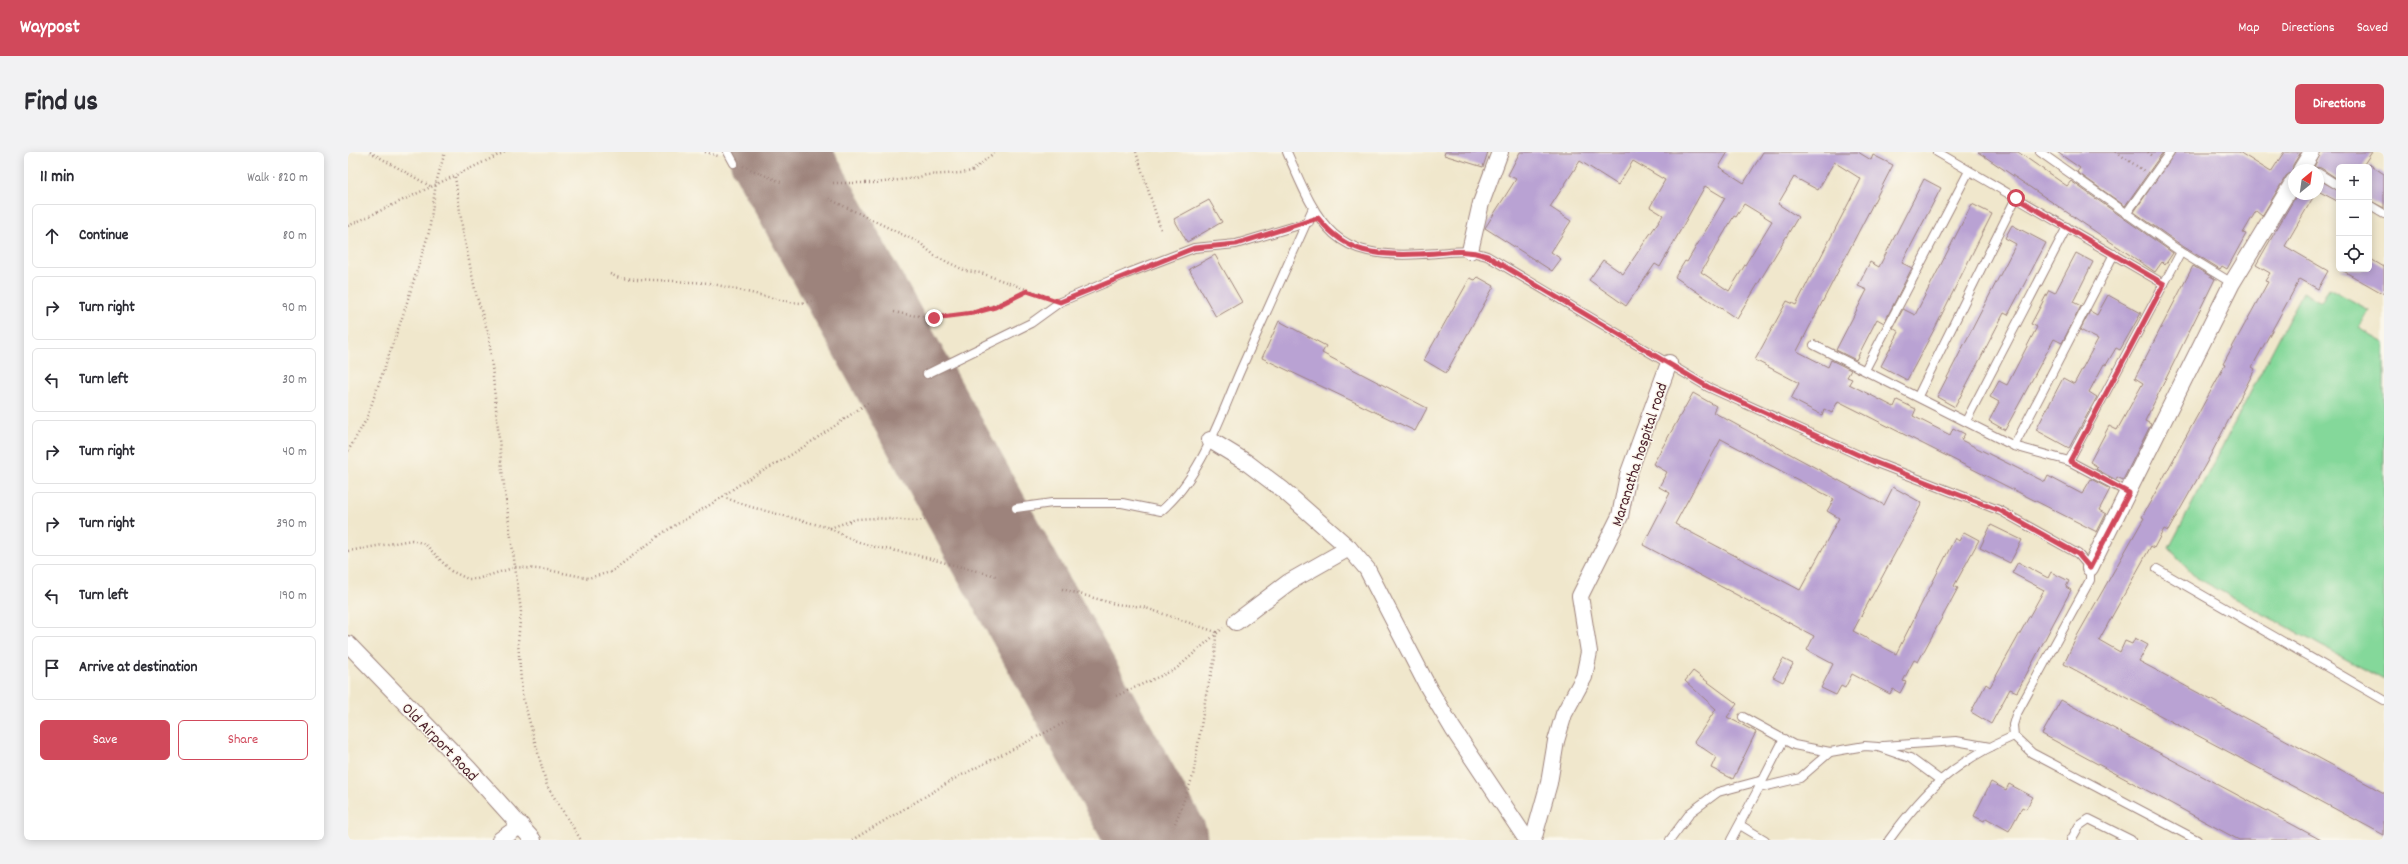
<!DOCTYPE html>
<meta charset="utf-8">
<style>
:root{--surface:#fff;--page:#f2f2f3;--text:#2b2b33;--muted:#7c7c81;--line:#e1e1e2;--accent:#d1495b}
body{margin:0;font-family:Dekko,sans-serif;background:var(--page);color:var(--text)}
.controls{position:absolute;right:12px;top:12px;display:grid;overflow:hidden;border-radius:6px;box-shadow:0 2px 10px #0003}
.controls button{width:36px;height:36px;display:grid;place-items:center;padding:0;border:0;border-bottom:1px solid var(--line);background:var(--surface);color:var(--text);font:20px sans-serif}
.compass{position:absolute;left:1940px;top:12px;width:36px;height:36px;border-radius:50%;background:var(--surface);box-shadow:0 2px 10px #0003;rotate:29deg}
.stop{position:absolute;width:12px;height:12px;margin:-9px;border:3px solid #d1495b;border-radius:50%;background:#fff}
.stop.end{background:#d1495b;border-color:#fff;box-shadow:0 1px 4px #0008}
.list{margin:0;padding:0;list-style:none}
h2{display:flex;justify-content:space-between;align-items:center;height:52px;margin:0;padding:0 16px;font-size:17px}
h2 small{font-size:13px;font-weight:400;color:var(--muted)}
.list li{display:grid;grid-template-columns:26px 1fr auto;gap:12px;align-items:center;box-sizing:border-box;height:64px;margin:0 8px 8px;padding:0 8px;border:1px solid var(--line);border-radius:6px}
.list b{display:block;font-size:15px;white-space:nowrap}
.list em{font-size:13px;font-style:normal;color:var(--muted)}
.actions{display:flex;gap:8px;padding:12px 16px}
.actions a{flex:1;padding:9px 0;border:1px solid var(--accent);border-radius:6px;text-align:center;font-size:14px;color:var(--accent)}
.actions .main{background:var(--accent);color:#fff}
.icon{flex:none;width:22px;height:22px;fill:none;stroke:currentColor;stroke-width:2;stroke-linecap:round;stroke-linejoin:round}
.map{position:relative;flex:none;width:2036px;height:688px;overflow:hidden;border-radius:6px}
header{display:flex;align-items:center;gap:24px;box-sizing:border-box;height:56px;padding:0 20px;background:var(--accent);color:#fff}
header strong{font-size:19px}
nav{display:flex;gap:22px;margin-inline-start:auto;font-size:14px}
.intro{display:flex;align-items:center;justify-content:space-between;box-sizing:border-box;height:96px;padding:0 24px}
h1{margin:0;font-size:28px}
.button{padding:10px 18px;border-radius:6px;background:var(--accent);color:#fff;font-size:14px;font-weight:700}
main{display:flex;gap:24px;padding:0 24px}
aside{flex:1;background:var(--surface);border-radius:6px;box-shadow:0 2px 10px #0003}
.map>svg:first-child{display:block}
.green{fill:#84d89a;stroke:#677c62}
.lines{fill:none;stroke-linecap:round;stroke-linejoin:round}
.runway{stroke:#9d837c;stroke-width:99}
.building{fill:#b9a2d3;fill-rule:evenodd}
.lane-casing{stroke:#9d837c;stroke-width:10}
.street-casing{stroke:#9d837c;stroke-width:18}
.path{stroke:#9d837c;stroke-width:2.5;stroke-dasharray:1 3;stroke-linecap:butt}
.lane{stroke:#fff;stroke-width:8}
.street{stroke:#fff;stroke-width:16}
.route{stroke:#d1495b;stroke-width:5}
.labels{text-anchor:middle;stroke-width:3;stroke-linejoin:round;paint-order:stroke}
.street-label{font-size:16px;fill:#4a1f2b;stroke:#fbf7ec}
</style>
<header>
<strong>Waypost</strong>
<nav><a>Map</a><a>Directions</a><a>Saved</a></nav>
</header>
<div class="intro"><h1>Find us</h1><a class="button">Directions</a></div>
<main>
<aside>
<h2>11 min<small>Walk · 820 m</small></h2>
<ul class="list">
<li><svg class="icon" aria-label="ahead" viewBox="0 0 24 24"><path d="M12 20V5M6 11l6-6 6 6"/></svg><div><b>Continue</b></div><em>80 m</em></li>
<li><svg class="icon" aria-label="right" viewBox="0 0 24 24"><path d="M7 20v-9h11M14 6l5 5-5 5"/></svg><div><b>Turn right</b></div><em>90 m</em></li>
<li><svg class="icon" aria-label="left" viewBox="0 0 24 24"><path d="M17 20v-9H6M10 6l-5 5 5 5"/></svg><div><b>Turn left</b></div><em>30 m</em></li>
<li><svg class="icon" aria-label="right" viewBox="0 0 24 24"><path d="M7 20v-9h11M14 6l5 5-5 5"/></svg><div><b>Turn right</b></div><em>40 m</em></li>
<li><svg class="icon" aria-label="right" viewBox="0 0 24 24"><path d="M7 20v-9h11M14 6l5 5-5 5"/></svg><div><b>Turn right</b></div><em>390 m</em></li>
<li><svg class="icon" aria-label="left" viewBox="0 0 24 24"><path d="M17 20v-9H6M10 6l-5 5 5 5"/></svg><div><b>Turn left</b></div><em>190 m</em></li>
<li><svg class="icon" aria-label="arrive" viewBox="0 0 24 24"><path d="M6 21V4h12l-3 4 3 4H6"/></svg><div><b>Arrive at destination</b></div></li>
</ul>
<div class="actions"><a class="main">Save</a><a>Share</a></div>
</aside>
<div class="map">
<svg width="2036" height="688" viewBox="0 0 2036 688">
<rect width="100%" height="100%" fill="#fbf7ec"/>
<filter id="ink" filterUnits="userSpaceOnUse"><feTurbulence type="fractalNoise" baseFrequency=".025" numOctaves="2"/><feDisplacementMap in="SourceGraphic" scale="8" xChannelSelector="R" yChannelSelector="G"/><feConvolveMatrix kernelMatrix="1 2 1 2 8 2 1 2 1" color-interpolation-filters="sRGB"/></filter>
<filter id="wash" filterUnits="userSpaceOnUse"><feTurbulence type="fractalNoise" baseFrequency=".012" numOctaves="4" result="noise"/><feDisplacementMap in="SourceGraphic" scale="16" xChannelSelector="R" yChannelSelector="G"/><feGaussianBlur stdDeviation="0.9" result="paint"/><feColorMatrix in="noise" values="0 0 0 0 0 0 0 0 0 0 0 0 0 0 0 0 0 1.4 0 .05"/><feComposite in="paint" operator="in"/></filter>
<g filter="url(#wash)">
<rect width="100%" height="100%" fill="#f0e7cc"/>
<path class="green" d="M1981 136 2021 158 2011 176 2036 190V528L1849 426 1821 396 1955 140 1973 150Z"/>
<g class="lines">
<path class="runway" d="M430 0 810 688"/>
</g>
<g id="blocks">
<g class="building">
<path d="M1097 0H1140L1135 15 1096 3Z"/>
<path d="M1172 0H1380L1371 15 1396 31 1415 0H1510L1523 8 1525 3 1545 13 1449 199 1480 215 1483 208 1503 218 1499 225 1504 227 1501 232 1546 255 1549 248 1568 257 1565 264 1602 283 1605 276 1617 282 1613 288 1697 330 1700 324 1734 342 1743 327 1762 337 1751 358 1758 362 1749 380 1490 249 1484 261 1476 257 1474 263 1443 247 1451 231 1407 208 1439 149 1448 153 1513 27 1486 10 1470 38 1446 25 1430 52 1450 65 1389 167 1327 125 1337 109 1339 110 1377 46 1357 34 1312 115 1307 112 1278 154 1241 128 1255 108 1275 122 1315 63 1302 55 1317 28 1285 9 1270 33 1232 9 1202 55 1223 69 1203 100 1213 107 1204 119 1137 76 1168 27 1160 23ZM1396 52 1424 69 1381 139 1353 120 1386 64 1388 65Z"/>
<path d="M1630 0H1670L1719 34 1723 29 1825 101 1817 113 1814 110 1807 120Z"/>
<path d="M1709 0H1815L1777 54 1729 20 1732 16Z"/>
<path d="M1827 0H1891L1923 20 1936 0H1953L1945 13 1944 20 1938 24 1914 64 1908 59 1895 81 1898 82 1879 117 1874 114 1872 117 1836 95 1786 60Z"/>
<path d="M1973 0H2024L2014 15H1991V28L1973 16 1966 15Z"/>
<path d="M2021 12 2036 22V56L2021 48Z"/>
<path d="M1576 27 1593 36 1554 111 1564 116 1536 171 1529 167 1508 208 1488 198 1519 138 1510 134 1522 110 1531 115Z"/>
<path d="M1970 27 1991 39V50L1970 39Z"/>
<path d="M1949 42H1967L1937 94 1980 119 1970 137 1952 127 1904 215 1907 217 1860 308 1820 379 1816 377 1806 396 1803 394 1751 488 1772 500 1777 489 1784 492 1787 486 1800 493 1791 509 2036 641V683L1716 512 1729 484 1796 366 1794 365 1877 213 1875 212 1920 130 1917 129 1922 121 1908 113Z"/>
<path d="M861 48 874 70 839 90 826 67Z"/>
<path d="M1624 52 1644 62 1588 174 1559 228 1533 214 1551 180 1545 176 1555 157 1567 163Z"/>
<path d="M1664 73 1698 91 1660 163 1656 161 1607 255 1589 245 1668 92 1657 86Z"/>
<path d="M1728 101 1745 110 1725 150 1733 154 1714 191 1706 187 1657 278 1641 269 1651 250 1642 245 1651 229 1659 233 1689 175 1683 172 1701 138 1707 141Z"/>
<path d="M867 103 894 150 868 165 841 117Z"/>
<path d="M2021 106 2036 115V142L1992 117H2021Z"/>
<path d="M1845 114 1867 127 1797 269 1803 272 1775 328 1769 325 1768 328 1748 317 1750 315 1742 310 1761 274 1769 278 1795 231 1787 226Z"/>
<path d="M1130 125 1146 134 1098 221 1076 208 1122 126 1127 128Z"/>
<path d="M1760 143 1793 161 1772 198 1768 196 1758 213 1756 212 1741 240 1749 245 1721 296 1688 278 1715 226 1726 232 1750 187 1732 178 1742 159 1749 163Z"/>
<path d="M931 169 978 194 974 201 1079 256 1067 279 914 206Z"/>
<path d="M1345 241 1368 254 1365 260 1536 353 1545 335 1574 351 1505 479 1548 502 1607 386 1611 389 1616 380 1631 388 1606 434 1610 436 1570 510 1566 508 1555 529 1558 530 1552 541 1545 537 1542 542 1504 522 1497 536 1493 534 1488 543 1473 536 1485 512 1459 498 1466 484 1295 393 1322 341 1311 335 1319 320 1305 312ZM1373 287 1486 347 1479 359 1491 366 1452 438 1327 372Z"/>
<path d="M1643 373 1674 388 1662 411 1632 396Z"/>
<path d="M1670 410 1700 426 1703 420 1721 429 1718 435 1723 438 1669 540 1662 537 1643 572 1623 560 1638 532 1642 535 1696 438 1664 421Z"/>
<path d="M1435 507 1445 512 1435 530 1425 525Z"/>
<path d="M1345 519 1387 550 1389 552 1379 565 1408 580 1385 627 1363 616 1368 605 1346 590 1368 557 1337 529Z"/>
<path d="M1713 548 1973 688H1891L1694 582Z"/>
<path d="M1643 630 1658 638 1661 632 1685 645 1678 657 1674 655 1661 679 1638 666 1636 669 1626 664Z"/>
</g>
</g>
</g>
<g filter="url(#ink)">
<use href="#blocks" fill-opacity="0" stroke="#9d837c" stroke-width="1"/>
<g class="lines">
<g class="lane-casing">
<g id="lane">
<path d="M380 0 386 11"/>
<path d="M939 0C971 74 984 108 1074 102 1099 101 1115 96 1139 104L1360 235 1526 310 1653 359 1730 402 1742 416V428L1668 563 1665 573 1666 584 1684 601 1849 688"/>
<path d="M1589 0 1816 132"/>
<path d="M1692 0 1833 100 1884 131"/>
<path d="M1970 21 1991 34"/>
<path d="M2021 53 2036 62"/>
<path d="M1778 62 1822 0"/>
<path d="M1466 193 1666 294 1721 309 1781 341"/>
<path d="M1517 218 1621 19"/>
<path d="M579 222 683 171 712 150 778 122 846 96 888 92 961 70"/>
<path d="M1570 244 1668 46"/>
<path d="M1618 269 1719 75"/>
<path d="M1666 294 1766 102"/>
<path d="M1721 309 1833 100"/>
<path d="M668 356 704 351H774L813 359C854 324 872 265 893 217 917 164 941 110 965 56"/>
<path d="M1809 417 2036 548"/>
<path d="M1395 565 1446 593 1482 600"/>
<path d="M1535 594 1608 589 1642 595"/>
<path d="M1411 636 1452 626 1482 600 1517 594 1530 595 1562 606 1592 628"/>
<path d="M1392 673 1417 688"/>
<path d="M1322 688 1343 660 1370 640 1415 628 1436 587"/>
<path d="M1383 688 1413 632"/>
<path d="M1541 688C1578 637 1607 609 1666 584"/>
<path d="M1723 688 1731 674 1741 667 1783 688"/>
</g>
</g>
<g class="street-casing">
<g id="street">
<path d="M1953 18 1964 0"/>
<path d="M1122 99 1133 51 1152 0"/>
<path d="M862 288 898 310 935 338 1001 396 1019 417 1080 535 1105 577 1179 688"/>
<path d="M1742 416 1884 131 1946 29"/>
<path d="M888 470 941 430 1001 396"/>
<path d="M0 492 121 617 185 688"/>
<path d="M152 688 173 673"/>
<path d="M1185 688 1201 631 1208 589 1216 562 1236 525 1241 500 1232 444 1272 364 1280 323 1321 211"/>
</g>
</g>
<g class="path">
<path d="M22 0 82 34"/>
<path d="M357 0 370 4"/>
<path d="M788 0 813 78"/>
<path d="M1768 0 1796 19"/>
<path d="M1800 0 1806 5"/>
<path d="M395 14 435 31"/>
<path d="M107 25 115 80 128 142 141 184 154 318 173 459 170 490 174 542 199 634 233 688"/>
<path d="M485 31H527L568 26 578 23 614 21 624 19 647 0"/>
<path d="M481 47 572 91 587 104 618 119 633 121 700 145"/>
<path d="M0 74 157 0"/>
<path d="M262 122 271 126 361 131 441 150 453 151 472 148"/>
<path d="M546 160C596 171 633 162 678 139"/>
<path d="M0 299 18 268 55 163 81 80 88 31 97 0"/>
<path d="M375 345C394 328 417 319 438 306 467 288 494 269 522 249"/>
<path d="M482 376 508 367 528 366 568 369 620 361"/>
<path d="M0 399 64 388 77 392 103 419 120 427H129L168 415 200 418 240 426 263 420 316 380 375 345 403 355 482 376 498 385 522 394 564 402 648 424"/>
<path d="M714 437 767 452 795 455 868 480 867 506 858 543 845 624 826 674"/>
<path d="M768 544 828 517 875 476"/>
<path d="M504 688 608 626 718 570"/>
</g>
<use href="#lane" class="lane"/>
<use href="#street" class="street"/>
</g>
</g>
<g class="lines" filter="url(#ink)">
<path class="route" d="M586 166 625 161 647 155 679 139 712 150 846 96 888 92 970 66C999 102 1028 104 1072 102 1098 101 1114 96 1139 104L1360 235 1526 310 1653 359 1730 402 1742 416 1781 341 1722 309 1816 132 1668 46"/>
</g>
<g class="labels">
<g class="street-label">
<text transform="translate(1290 302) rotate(-72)" y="6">Maranatha hospital road</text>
<text transform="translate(93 589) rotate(46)" y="6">Old Airport Road</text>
</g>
</g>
</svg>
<div class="controls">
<button>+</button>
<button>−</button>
<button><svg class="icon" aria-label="locate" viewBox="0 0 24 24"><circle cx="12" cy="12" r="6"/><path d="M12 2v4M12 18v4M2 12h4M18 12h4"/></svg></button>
</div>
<svg class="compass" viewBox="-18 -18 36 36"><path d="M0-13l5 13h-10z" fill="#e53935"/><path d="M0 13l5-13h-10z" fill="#7c7c81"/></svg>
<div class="stop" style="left:1668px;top:46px"></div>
<div class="stop end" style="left:586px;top:166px"></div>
</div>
</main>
